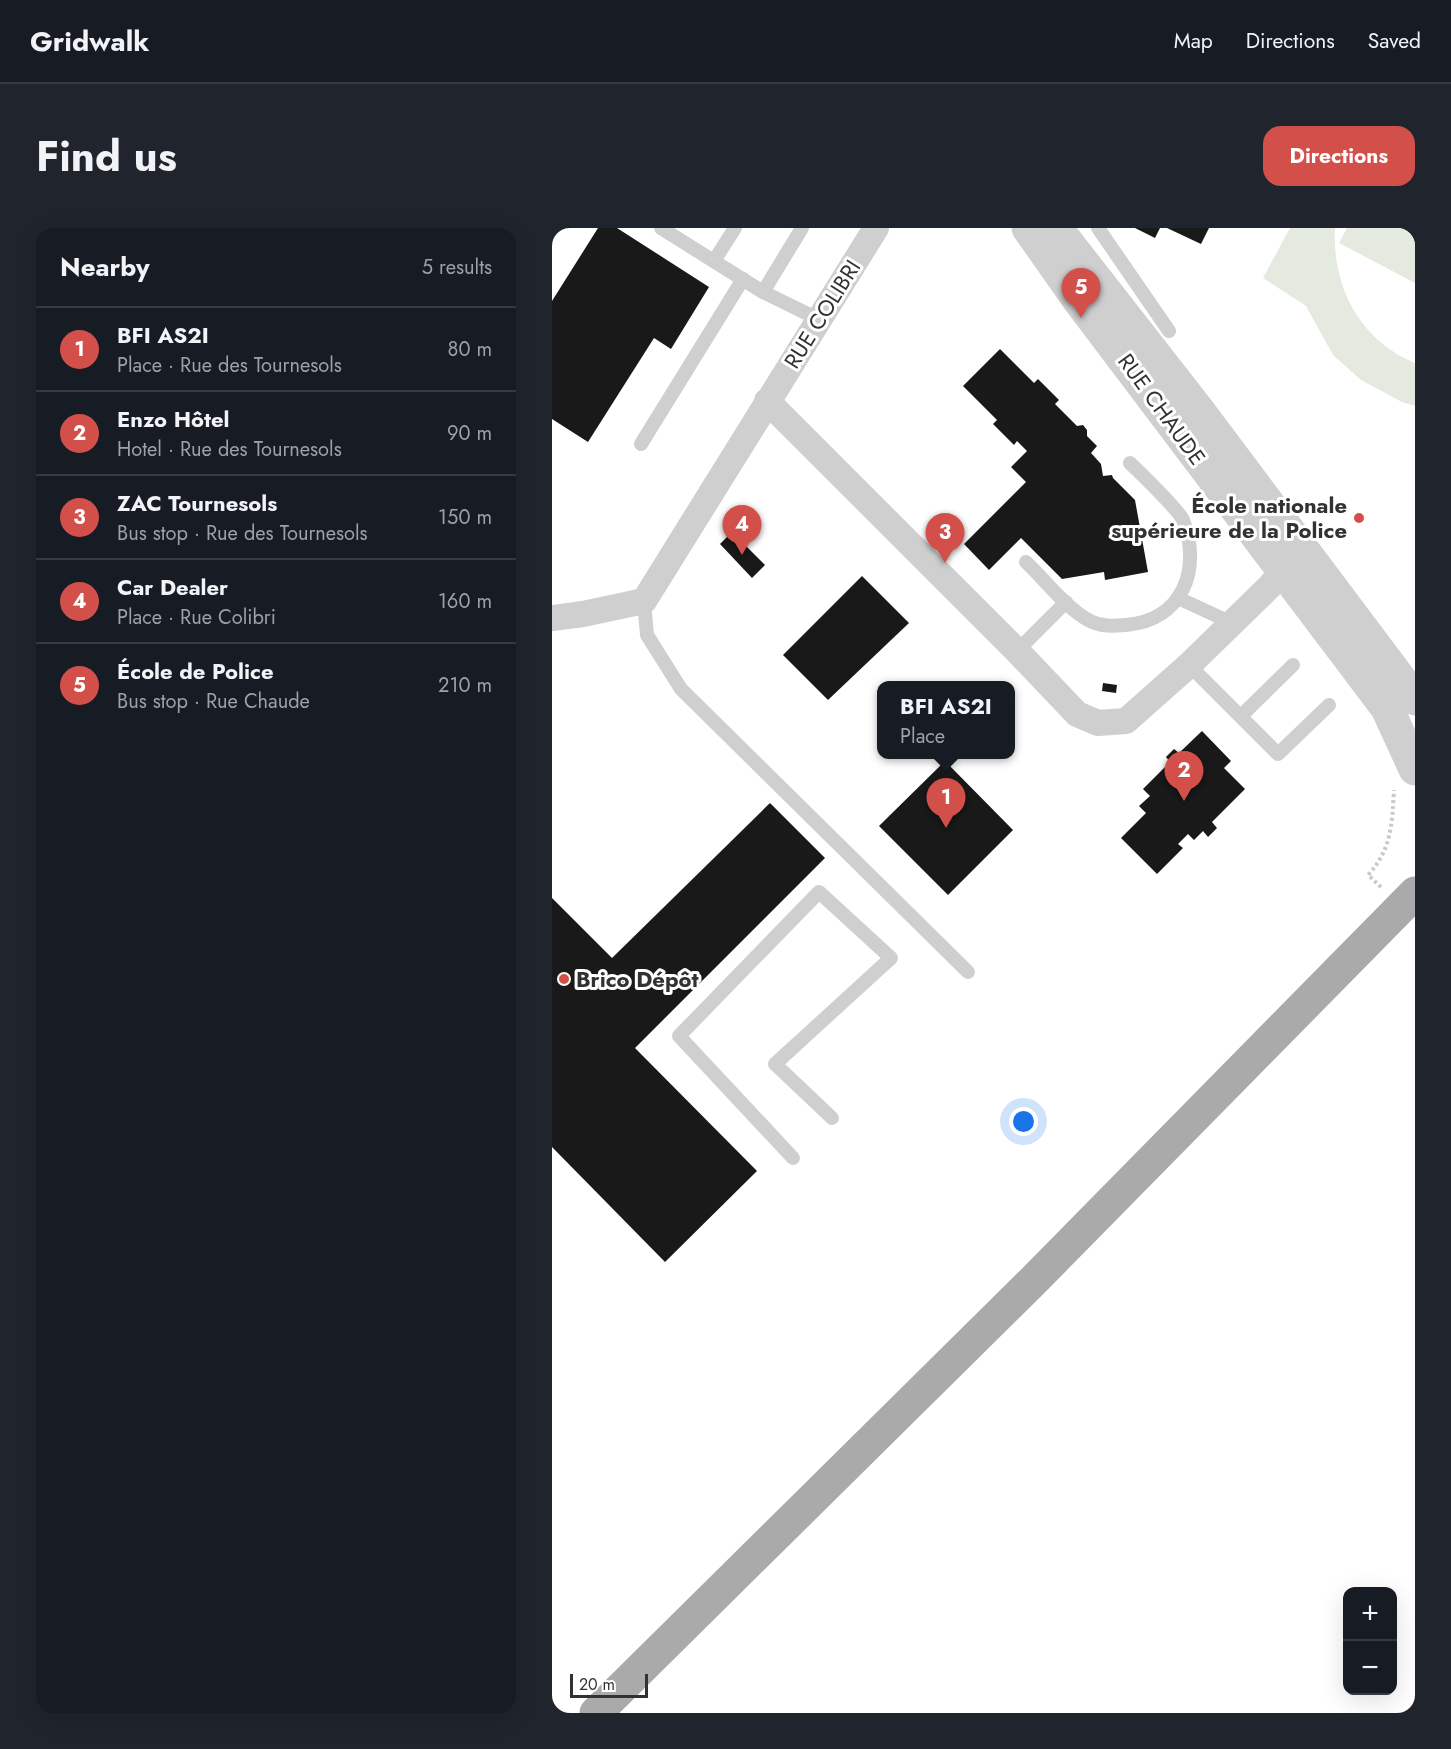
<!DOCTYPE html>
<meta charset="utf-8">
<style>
:root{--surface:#171b24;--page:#20242c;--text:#f1f3f6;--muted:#9ea1a6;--line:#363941;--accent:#d3504a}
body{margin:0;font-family:Jost,sans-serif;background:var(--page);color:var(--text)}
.controls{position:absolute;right:18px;bottom:18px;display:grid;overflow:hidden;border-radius:12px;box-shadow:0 6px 24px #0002}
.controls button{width:54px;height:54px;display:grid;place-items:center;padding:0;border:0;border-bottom:2px solid var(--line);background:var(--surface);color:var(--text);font:30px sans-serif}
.scale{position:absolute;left:18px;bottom:15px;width:78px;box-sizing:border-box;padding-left:6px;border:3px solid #323232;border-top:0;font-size:16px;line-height:21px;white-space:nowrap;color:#323232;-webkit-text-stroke:4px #fff;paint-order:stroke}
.you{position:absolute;left:472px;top:894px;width:21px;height:21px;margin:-15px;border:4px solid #fff;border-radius:50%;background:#1a73e8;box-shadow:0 0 0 9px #1a73e833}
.badge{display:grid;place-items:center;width:39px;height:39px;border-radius:50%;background:var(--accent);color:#fff;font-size:20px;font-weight:700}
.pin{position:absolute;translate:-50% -50px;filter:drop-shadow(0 2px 3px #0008)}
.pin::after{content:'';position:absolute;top:32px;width:21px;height:18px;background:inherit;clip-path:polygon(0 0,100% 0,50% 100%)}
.popup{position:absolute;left:325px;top:453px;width:138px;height:78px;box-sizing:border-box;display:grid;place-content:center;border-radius:12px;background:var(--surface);filter:drop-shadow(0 2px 4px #0005);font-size:20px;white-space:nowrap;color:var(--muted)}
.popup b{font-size:22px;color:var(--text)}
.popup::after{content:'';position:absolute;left:50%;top:100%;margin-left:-12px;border:12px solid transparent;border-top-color:var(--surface)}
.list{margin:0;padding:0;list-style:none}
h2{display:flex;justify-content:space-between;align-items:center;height:78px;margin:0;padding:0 24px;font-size:26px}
h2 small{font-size:20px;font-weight:400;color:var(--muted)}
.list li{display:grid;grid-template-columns:39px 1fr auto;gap:18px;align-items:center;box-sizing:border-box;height:84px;padding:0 24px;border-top:2px solid var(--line)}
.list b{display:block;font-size:22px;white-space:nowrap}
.list p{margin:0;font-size:20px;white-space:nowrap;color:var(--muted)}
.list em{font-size:20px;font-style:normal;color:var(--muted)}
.map{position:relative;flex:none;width:863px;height:1485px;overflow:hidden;border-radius:18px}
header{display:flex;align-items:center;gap:36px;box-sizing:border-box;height:84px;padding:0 30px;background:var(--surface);border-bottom:2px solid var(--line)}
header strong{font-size:28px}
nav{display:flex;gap:33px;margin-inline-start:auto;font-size:21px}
.intro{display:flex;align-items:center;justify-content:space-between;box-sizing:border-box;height:144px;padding:0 36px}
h1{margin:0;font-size:42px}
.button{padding:15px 27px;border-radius:18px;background:var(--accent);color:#fff;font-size:21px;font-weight:700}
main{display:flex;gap:36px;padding:0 36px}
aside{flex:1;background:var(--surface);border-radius:18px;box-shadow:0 6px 24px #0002}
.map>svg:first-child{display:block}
.green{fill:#e4eadf}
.building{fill:#191919}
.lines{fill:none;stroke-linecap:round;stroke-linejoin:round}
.path{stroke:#c9c9c9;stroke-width:4;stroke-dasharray:3 3;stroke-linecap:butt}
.service{stroke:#cfcfcf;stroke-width:14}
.minor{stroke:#cfcfcf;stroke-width:26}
.tertiary{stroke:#cfcfcf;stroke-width:33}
.primary{stroke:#aaa;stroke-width:33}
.poi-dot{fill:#d3504a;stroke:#fff;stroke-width:2}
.labels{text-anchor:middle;stroke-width:6;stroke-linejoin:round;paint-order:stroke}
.street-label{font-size:22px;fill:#323232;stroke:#fff}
.poi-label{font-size:22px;font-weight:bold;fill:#323232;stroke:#fff;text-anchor:end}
</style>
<header>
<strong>Gridwalk</strong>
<nav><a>Map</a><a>Directions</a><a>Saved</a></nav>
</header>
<div class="intro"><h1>Find us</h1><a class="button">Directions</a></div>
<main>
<aside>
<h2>Nearby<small>5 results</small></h2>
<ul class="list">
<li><span class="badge">1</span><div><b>BFI AS2I</b><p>Place · Rue des Tournesols</p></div><em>80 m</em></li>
<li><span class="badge">2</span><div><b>Enzo Hôtel</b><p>Hotel · Rue des Tournesols</p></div><em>90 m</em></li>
<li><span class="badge">3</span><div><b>ZAC Tournesols</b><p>Bus stop · Rue des Tournesols</p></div><em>150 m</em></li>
<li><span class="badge">4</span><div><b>Car Dealer</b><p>Place · Rue Colibri</p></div><em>160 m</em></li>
<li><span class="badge">5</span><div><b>École de Police</b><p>Bus stop · Rue Chaude</p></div><em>210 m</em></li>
</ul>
</aside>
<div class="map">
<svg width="863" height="1485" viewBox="0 0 863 1485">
<rect width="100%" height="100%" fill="#fff"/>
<g class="green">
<path d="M738 0H783C780 58 807 112 863 135V178L850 174 809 152 781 127 754 78 711 50Z"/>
<path d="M795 0H863V55L787 15Z"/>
</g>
<g class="building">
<path d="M46 0H65L157 59 119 121 102 110 36 214 0 191V73Z"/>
<path d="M583 0H608L603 10Z"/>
<path d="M615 0H657L649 16Z"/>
<path d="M448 121 482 155 486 151 507 172 503 176 525 198 531 197 535 202V208L545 218 539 225 549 236 551 248 560 247 561 250 583 272 596 344 553 352 552 344 510 351 469 310 437 342 412 316 474 254 459 239 475 223 465 213 462 217 441 196 445 192 411 158Z"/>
<path d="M180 304 213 337 200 350 168 316Z"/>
<path d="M310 348 357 395 276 472 231 427Z"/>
<path d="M551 455 565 457 564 465 550 463Z"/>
<path d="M650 503 679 533 672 540 693 561 660 594 665 600 656 609 651 603 642 612 636 606 626 616 631 620 605 646 569 610 594 585 587 578 598 568 591 561 618 534 614 529 622 521 627 525Z"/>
<path d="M393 533 461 602 396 667 327 598Z"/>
<path d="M218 575 273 630 83 820 205 943 113 1034 0 919V670L60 730Z"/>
</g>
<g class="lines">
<path class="path" d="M829 659 816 647C840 621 840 595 842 562"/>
<g class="service">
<path d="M109 0 211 64 266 91"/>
<path d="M546 0 617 103"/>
<path d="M162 33 183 0"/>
<path d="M211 64 250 0"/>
<path d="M89 216 191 51"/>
<path d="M474 334C494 353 514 380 538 393 550 399 561 398 574 397 631 392 650 341 631 292 626 281 588 245 578 235"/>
<path d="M626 370 680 395"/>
<path d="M92 373 95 407 129 461 416 744"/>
<path d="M465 423 514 374"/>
<path d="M637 437 726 526 777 477"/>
<path d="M689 488 741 437"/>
<path d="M241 930 127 808 267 664 339 730 223 836 280 890"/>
</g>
<g class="minor">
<path d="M215 173 465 423 525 486 546 495 574 493 637 437 718 358 730 343 744 332"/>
<path d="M0 390 31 386 92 373 324 0"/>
</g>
<g class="tertiary">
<path d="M476 0 526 71 835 480 863 541"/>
<path d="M504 0 646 182 863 471"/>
</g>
<path class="primary" d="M44 1485 482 1052 863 665"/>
</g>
<g class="poi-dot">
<circle cx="807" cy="290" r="6"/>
<circle cx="12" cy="751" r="6"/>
</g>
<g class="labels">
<g class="street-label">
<text transform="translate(270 86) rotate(-58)" y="8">RUE COLIBRI</text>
<text transform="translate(610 181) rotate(54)" y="8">RUE CHAUDE</text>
</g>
<g class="poi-label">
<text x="795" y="285">École nationale<tspan x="795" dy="25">supérieure de la Police</tspan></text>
<text x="24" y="759" text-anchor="start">Brico Dépôt</text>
</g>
</g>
</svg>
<div class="controls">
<button>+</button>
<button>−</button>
</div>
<div class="scale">20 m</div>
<div class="you"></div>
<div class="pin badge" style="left:394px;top:600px">1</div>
<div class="popup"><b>BFI AS2I</b>Place</div>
<div class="pin badge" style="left:632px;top:573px">2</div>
<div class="pin badge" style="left:393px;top:335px">3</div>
<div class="pin badge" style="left:190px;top:327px">4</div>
<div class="pin badge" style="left:529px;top:90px">5</div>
</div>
</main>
